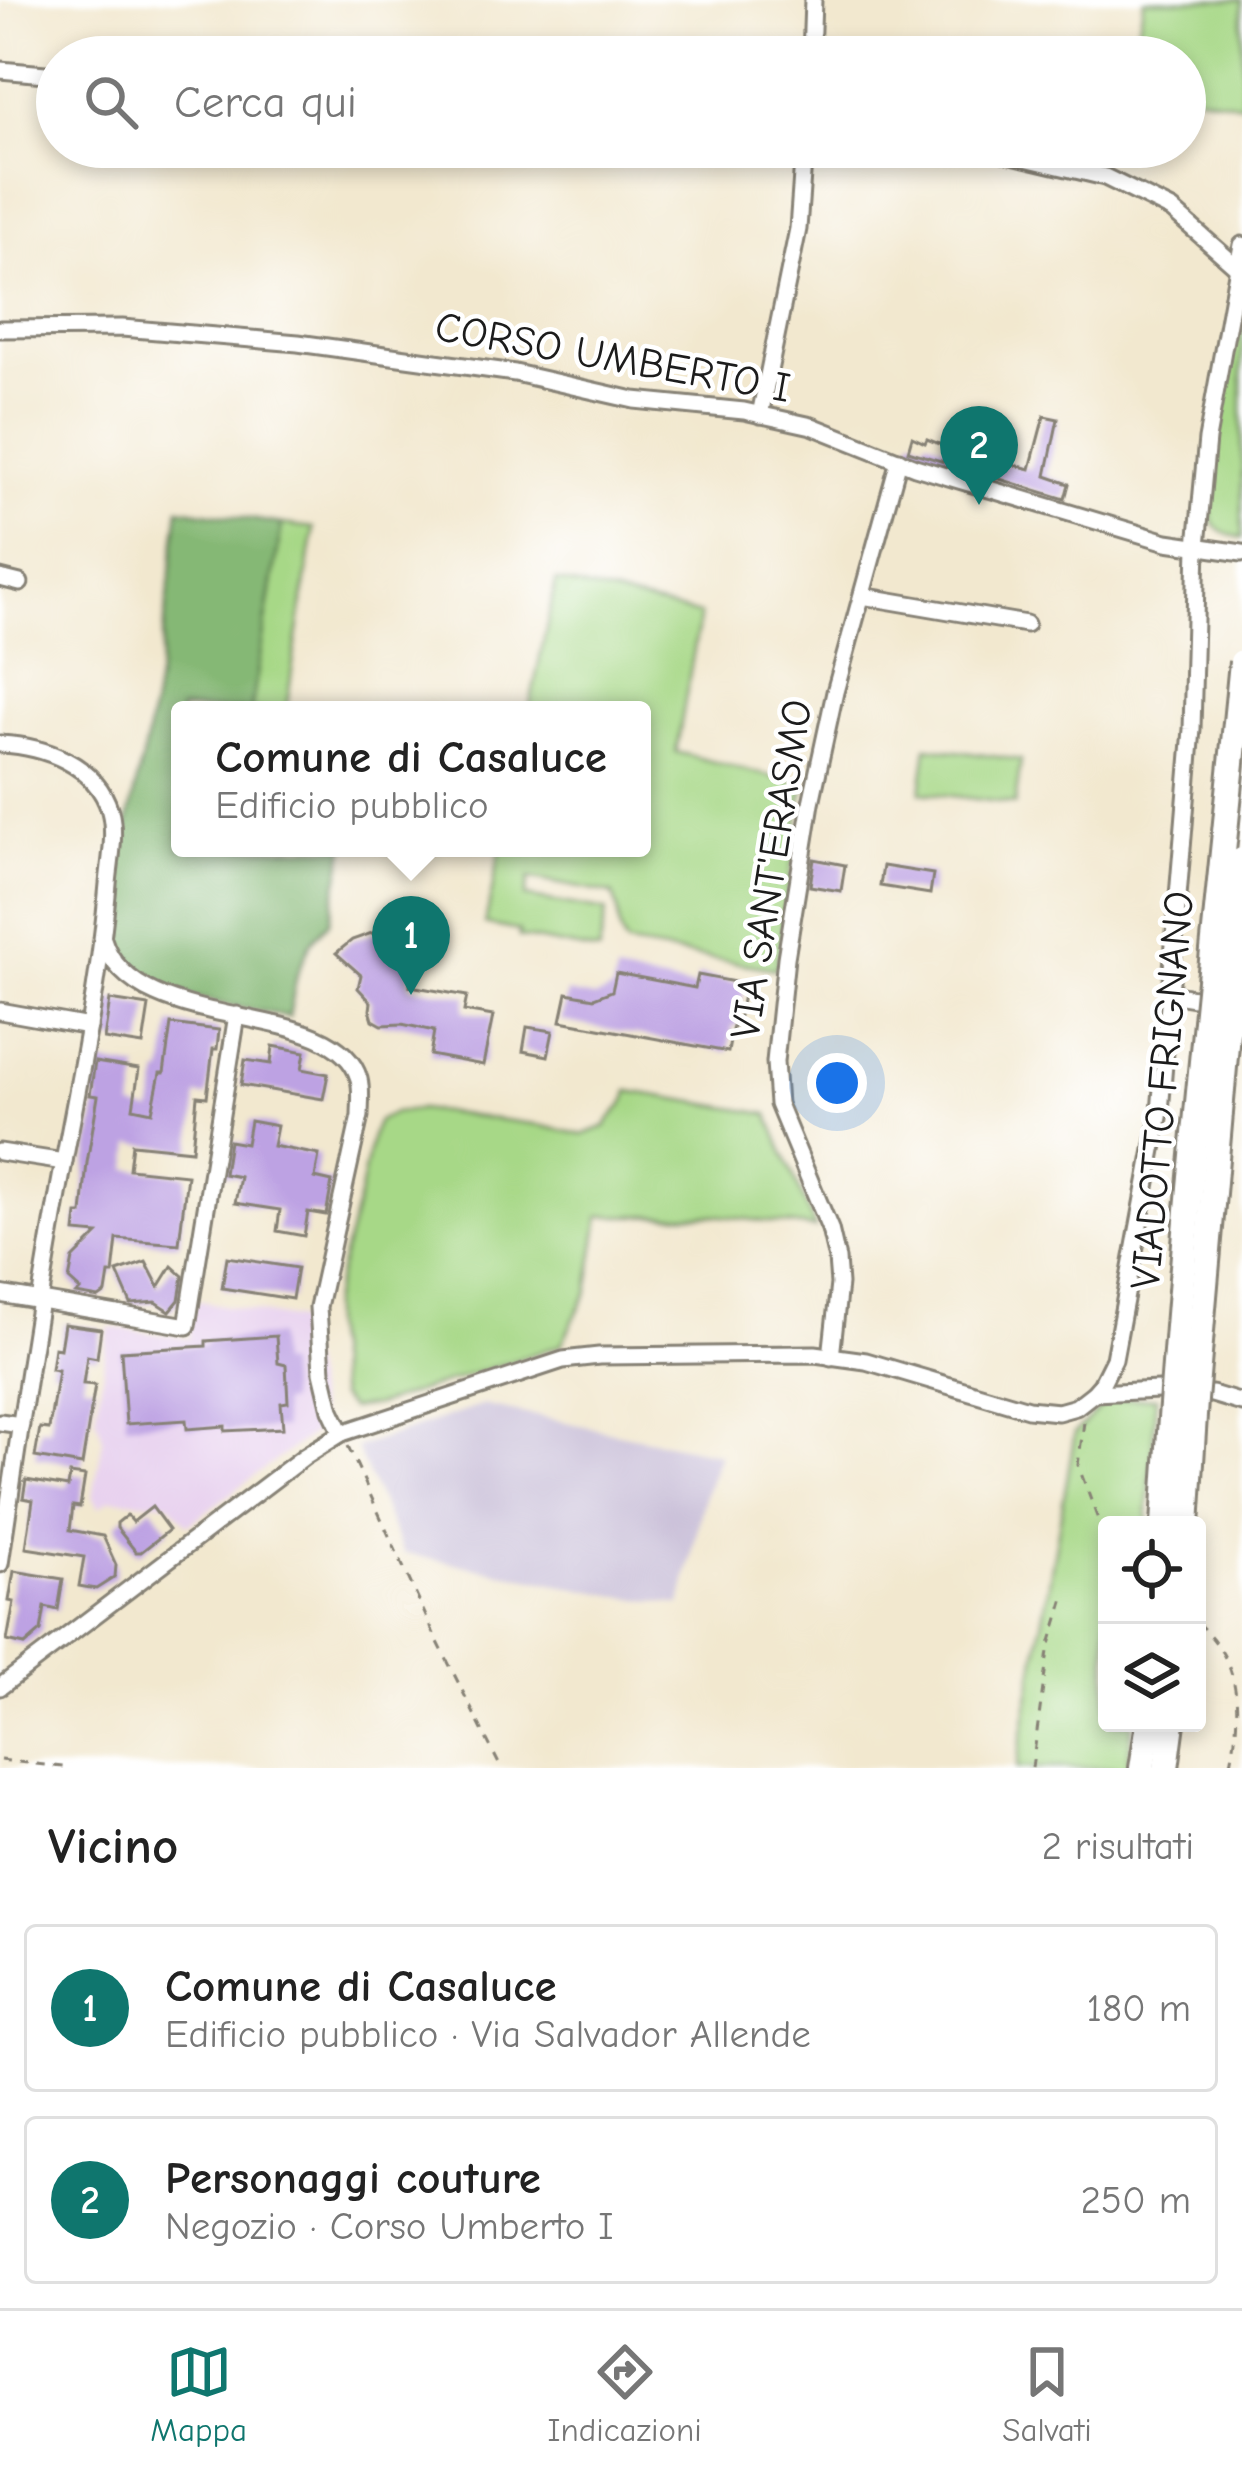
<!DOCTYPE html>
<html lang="it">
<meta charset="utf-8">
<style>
:root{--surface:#fff;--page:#f6f6f6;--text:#222;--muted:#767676;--line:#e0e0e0;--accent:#0f766e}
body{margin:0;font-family:"Comic Neue",sans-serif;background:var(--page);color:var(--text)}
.controls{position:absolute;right:36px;bottom:36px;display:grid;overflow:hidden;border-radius:12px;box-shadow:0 6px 18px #0003}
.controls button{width:108px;height:108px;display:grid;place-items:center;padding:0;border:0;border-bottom:3px solid var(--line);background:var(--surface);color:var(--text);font:60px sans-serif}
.you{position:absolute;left:837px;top:1083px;width:42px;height:42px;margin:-30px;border:9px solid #fff;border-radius:50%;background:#1a73e8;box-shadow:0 0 0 18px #1a73e833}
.badge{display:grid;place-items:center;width:78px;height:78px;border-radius:50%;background:var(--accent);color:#fff;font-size:39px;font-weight:700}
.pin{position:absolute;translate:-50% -99px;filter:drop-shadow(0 3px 6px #0008)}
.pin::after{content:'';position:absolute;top:63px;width:42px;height:36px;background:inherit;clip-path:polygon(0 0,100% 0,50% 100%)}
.popup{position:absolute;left:171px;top:701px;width:480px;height:156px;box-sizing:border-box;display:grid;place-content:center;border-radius:12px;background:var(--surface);filter:drop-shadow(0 3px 9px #0005);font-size:39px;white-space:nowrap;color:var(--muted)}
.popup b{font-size:45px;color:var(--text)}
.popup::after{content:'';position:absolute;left:50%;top:100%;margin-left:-24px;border:24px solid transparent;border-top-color:var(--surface)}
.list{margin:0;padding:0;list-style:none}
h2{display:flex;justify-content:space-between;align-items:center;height:156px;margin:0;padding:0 48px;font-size:51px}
h2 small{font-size:39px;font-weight:400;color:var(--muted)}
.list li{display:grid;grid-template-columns:78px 1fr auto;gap:36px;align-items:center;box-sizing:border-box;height:168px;margin:0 24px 24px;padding:0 24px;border:3px solid var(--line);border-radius:12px}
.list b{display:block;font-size:45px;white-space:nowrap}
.list p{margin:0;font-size:39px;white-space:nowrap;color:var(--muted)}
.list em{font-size:39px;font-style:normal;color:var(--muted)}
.icon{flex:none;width:66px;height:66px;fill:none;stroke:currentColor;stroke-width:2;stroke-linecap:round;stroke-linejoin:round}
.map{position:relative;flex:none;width:1242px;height:1768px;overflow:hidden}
.search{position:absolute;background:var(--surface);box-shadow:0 6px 18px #0003;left:36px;right:36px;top:36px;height:132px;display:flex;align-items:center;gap:30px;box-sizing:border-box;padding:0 42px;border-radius:66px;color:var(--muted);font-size:45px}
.sheet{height:540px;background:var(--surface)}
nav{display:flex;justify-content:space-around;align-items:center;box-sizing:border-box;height:168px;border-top:3px solid var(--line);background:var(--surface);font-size:33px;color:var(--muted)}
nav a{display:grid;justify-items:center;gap:6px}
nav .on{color:var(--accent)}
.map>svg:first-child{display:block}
.built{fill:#e8d2ef}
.industrial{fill:#c9bfd8}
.green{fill:#a7d887;stroke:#627a52;stroke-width:3}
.forest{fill:#85b874;stroke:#506a48;stroke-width:3}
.building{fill:#bda2e3}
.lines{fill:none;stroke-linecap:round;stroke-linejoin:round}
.minor-casing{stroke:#878276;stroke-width:21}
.highway-casing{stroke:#878276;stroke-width:30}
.path{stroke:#878276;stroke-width:3;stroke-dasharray:9 9;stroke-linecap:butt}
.minor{stroke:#fff;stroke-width:15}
.highway{stroke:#fff;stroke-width:24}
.highway-bridge-casing{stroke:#878276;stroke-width:30;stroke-linecap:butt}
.highway-bridge{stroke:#fff;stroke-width:24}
.labels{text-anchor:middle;stroke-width:9;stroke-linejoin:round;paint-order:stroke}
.street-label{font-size:42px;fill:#1c1c1c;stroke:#fff}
</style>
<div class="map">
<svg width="1242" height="1768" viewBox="0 0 1242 1768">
<rect width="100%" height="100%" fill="#fff"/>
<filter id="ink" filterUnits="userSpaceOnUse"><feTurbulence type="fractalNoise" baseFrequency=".00833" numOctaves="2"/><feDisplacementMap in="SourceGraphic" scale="24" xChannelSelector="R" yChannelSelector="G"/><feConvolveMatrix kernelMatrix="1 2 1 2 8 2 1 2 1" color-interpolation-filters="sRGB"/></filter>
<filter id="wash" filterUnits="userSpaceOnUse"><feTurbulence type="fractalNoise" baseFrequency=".004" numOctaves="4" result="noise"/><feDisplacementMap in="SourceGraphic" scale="48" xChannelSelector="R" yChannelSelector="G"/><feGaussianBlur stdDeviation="2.7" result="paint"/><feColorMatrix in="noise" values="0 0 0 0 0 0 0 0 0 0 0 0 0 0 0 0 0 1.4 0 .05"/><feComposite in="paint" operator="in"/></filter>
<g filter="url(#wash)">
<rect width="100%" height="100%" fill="#f2e8cf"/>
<path class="built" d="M196 1300 303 1321 319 1418 317 1430 188 1525 169 1503 110 1499 99 1507 93 1496 103 1439 96 1417 109 1327 189 1339Z"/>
<path class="industrial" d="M483 1405 720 1454 705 1494 681 1605 617 1596 403 1553 356 1448Z"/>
<g class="green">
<path d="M1144 0H1242V104L1185 93V57H1133Z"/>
<path d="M1242 294V538C1229 535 1217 533 1212 519 1202 491 1234 332 1242 294Z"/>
<path d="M282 524 314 528 286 710H251Z"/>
<path d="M556 581 700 615 676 752 804 785 776 969 627 945C612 921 624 916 612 894L529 878 525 897 606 911 599 952 519 937V931L485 924 501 848H642V710H529Z"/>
<path d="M927 747 1021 760 1015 804 921 792Z"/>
<path d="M629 1091 768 1114 815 1228 715 1215 600 1216 588 1291 561 1345 377 1405 350 1409 339 1397 330 1326V1305L359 1197 372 1134 378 1121 394 1113 420 1109 533 1124 583 1135 606 1126C613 1112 627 1107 629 1091Z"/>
<path d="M1156 1397 1147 1525H1107V1723H1132L1128 1768H1017L1075 1433 1107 1400Z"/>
</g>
<path class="forest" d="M179 508 282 524 251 710H180V848H345L330 921 311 942 297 974 289 1017C240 1006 149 998 120 953 98 918 139 780 147 736 162 661 169 584 179 508Z"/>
<g id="blocks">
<g class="building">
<path d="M1044 416 1058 419 1046 476 1069 484 1065 499 908 451 912 437 925 443 927 439 951 449 1030 469Z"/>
<path d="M814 859 845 865 841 891 810 886Z"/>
<path d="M883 866 933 874 930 894 880 886Z"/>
<path d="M386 928H393L396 955 408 954 410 986 467 996 464 1011 493 1016 483 1065 430 1055 434 1031 402 1024 382 1025 373 1020 370 1010 371 1002 358 988 361 975 336 953 352 940Z"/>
<path d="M616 973 695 988 698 975 745 984 737 1026 733 1025 728 1052 561 1021 567 993 594 998 612 991Z"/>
<path d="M110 1000 149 1006 143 1045 104 1039Z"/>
<path d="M171 1024 219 1030 217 1049H213L207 1097 197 1096 192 1150 132 1144 129 1169 187 1175 179 1244 117 1239 113 1274H109L106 1293 99 1298 76 1294 80 1290 69 1280 73 1259 98 1234 75 1232 77 1214H82L87 1163 98 1096 90 1095 95 1062 139 1069 133 1108 152 1112 160 1073H164Z"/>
<path d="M527 1027 553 1031 548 1056 523 1051Z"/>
<path d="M273 1046 305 1052 302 1069 328 1074 323 1099 241 1085 245 1060 271 1064Z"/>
<path d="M250 1121 277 1126 273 1146 319 1155 315 1178 332 1182 326 1215 308 1212 304 1236 277 1231 280 1210 235 1203 240 1177 224 1174 229 1141 246 1144Z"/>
<path d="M227 1257 297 1268 292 1299 222 1288Z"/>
<path d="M146 1262 159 1287 172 1266 183 1276 179 1300 170 1311 156 1302 131 1304 117 1272Z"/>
<path d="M64 1324 101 1329 97 1358 87 1356 83 1384 95 1385 82 1465 35 1457 40 1428 49 1429 58 1370 51 1369 54 1348 60 1349Z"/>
<path d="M276 1336 278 1363 286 1365 288 1402 281 1403 283 1428 225 1431V1426L187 1429 186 1420 126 1424 121 1351 206 1346V1341Z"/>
<path d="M70 1474 85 1476 80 1507 73 1506 70 1530 103 1536 116 1565 115 1577 96 1589 79 1586 84 1557 26 1548 33 1500 23 1498 26 1480 68 1487Z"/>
<path d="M152 1507 169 1530 141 1552H136L117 1528V1523L127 1515 133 1522Z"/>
<path d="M14 1571 63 1579 58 1610 45 1607 41 1631 25 1645 7 1641 14 1602 9 1601Z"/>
</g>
</g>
</g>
<g filter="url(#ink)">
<use href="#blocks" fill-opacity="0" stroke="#878276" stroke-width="3"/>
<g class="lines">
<g class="minor-casing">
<g id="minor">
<path d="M811 57 813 0"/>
<path d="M0 70 57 75"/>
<path d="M557 147H623"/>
<path d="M978 147 1105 177 1172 210 1238 268"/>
<path d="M0 329 122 328 298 343 515 373 634 400 744 411 812 426 915 467 1167 542 1242 553"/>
<path d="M760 415 798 229 804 147"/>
<path d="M0 578 20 583"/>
<path d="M862 596 1026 624"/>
<path d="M0 744C44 746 96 764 110 811 116 834 110 861 108 884 100 976 82 1066 65 1156 40 1291 20 1428 0 1564"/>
<path d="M103 939C133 1040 335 995 359 1079 362 1091 360 1104 360 1116L318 1307 322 1372 331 1410 342 1433"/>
<path d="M1170 994 1242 1006"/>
<path d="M0 1011 89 1027"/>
<path d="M0 1152 64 1162"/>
<path d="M0 1294 187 1326 237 1015"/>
<path d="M831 1357 839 1284 837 1259 830 1229 778 1104 775 1062 786 958 811 803 835 692 899 460"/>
<path d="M1094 1393 1159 1390"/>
<path d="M1212 1394 1242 1403"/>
<path d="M0 1422 21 1425"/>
<path d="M0 1687 305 1456 342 1433 563 1360 599 1356 815 1354 866 1361 1028 1409 1058 1412 1076 1407 1094 1393 1101 1385 1114 1359 1160 1112 1192 729 1197 546 1207 439 1242 245"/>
</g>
</g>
<g class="highway-casing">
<g id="highway">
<path d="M1142 1768 1149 1723"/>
<path d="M1166 1768 1172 1723"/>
</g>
</g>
<g class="path">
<path d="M1084 1422 1078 1465 1107 1544"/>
<path d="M348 1446 434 1634 501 1768"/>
<path d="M1197 1623C1242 1661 1242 1710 1230 1768"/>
<path d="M0 1760 71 1768"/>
<path d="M1032 1768 1048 1651 1065 1595"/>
</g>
<use href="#minor" class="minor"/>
<use href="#highway" class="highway"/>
<g class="highway-bridge-casing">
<g id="highway-bridge">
<path d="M1164 1525C1181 1237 1214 949 1242 662"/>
<path d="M1187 1525 1195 1400 1242 860"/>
</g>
</g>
<use href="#highway-bridge" class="highway-bridge"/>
</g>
</g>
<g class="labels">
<g class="street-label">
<text transform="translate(613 356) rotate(10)" y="15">CORSO UMBERTO I</text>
<text transform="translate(770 869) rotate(-81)" y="15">VIA SANT'ERASMO</text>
<text transform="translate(1161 1090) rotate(-85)" y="15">VIADOTTO FRIGNANO</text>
</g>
</g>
</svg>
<div class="controls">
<button><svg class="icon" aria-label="locate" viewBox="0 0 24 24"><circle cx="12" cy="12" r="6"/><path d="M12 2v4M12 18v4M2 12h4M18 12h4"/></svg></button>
<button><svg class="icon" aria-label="layers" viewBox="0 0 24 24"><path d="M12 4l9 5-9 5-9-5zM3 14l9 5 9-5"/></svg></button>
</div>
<div class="you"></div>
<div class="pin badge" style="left:411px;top:995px">1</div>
<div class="popup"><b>Comune di Casaluce</b>Edificio pubblico</div>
<div class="pin badge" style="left:979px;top:505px">2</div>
<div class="search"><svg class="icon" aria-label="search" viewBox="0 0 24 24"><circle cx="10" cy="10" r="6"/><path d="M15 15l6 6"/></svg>Cerca qui</div>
</div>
<section class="sheet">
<h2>Vicino<small>2 risultati</small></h2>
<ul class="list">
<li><span class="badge">1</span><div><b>Comune di Casaluce</b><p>Edificio pubblico · Via Salvador Allende</p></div><em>180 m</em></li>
<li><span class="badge">2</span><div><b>Personaggi couture</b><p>Negozio · Corso Umberto I</p></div><em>250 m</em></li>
</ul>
</section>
<nav>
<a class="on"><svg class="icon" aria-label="map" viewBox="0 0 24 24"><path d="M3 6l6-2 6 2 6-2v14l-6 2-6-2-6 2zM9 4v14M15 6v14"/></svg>Mappa</a>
<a><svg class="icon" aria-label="directions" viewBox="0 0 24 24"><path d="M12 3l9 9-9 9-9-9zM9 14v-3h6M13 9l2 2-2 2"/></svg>Indicazioni</a>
<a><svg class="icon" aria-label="saved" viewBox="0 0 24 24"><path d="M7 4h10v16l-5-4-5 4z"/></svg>Salvati</a>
</nav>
